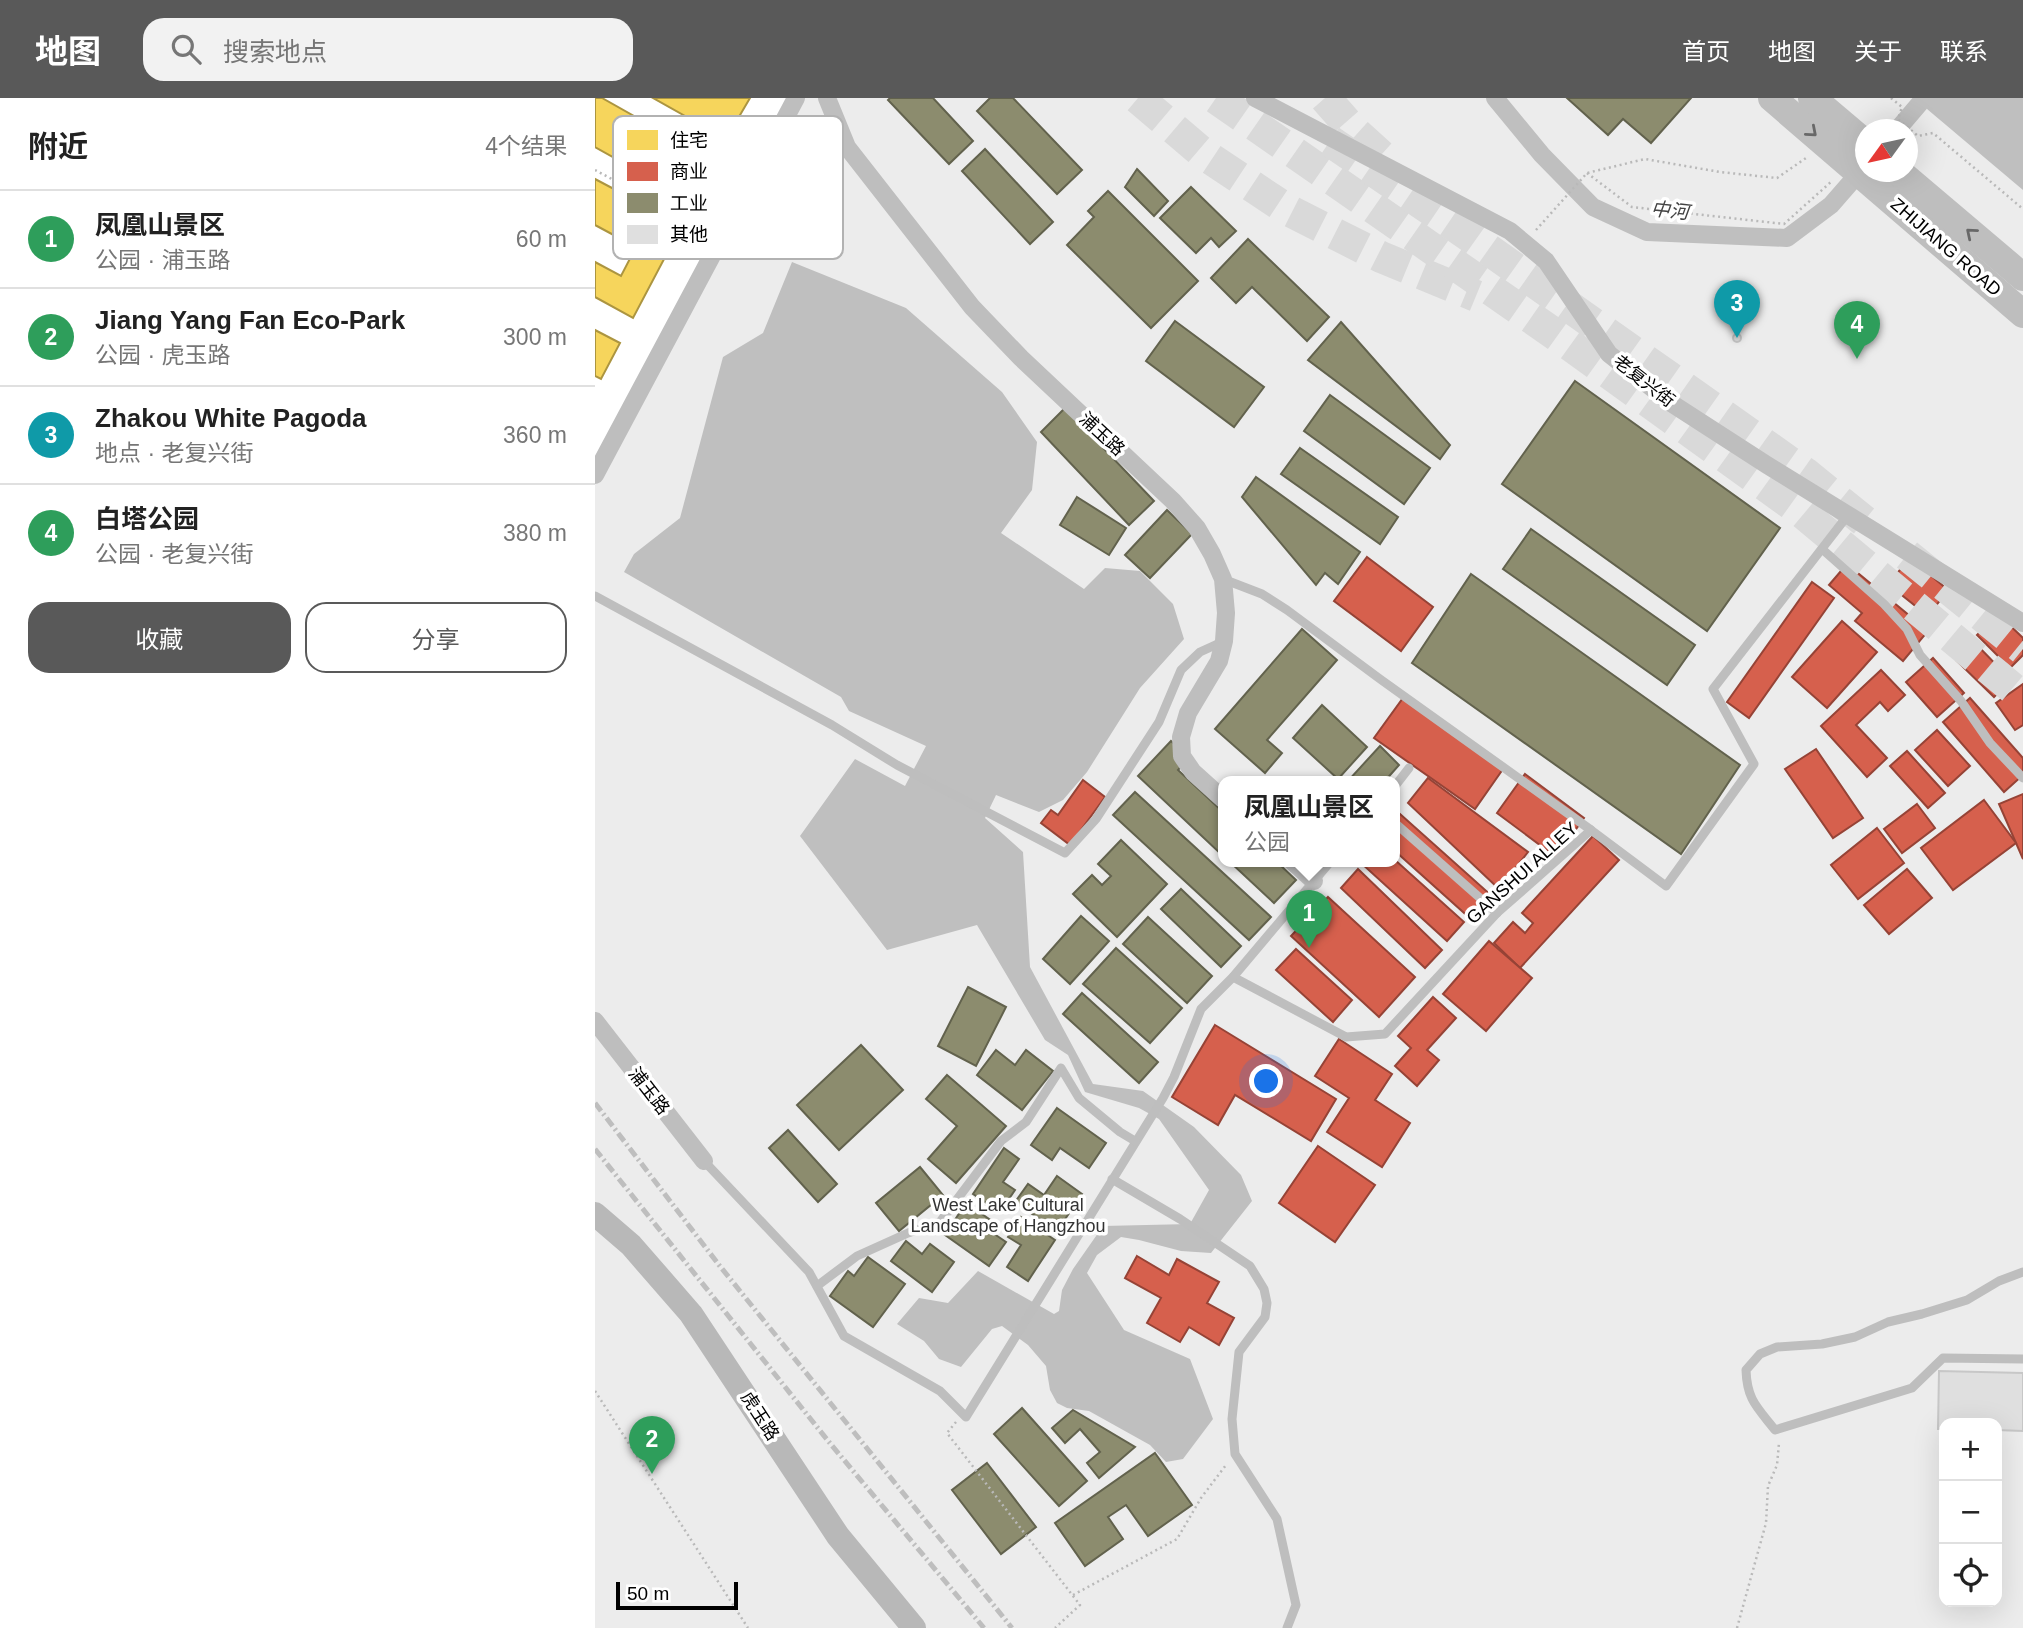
<!DOCTYPE html>
<html lang="zh">
<meta charset="utf-8">
<style>
:root{--surface:#fff;--page:#f2f2f2;--text:#222;--muted:#767676;--line:#e0e0e0;--accent:#595959}
body{margin:0;font-family:Helvetica,"Noto Sans SC",sans-serif;background:var(--page);color:var(--text)}
.controls{position:absolute;right:21px;bottom:21px;display:grid;overflow:hidden;border-radius:14px;box-shadow:0 7px 28px #0002}
.controls button{width:63px;height:63px;display:grid;place-items:center;padding:0;border:0;border-bottom:2px solid var(--line);background:var(--surface);color:var(--text);font:35px sans-serif}
.compass{position:absolute;left:1260px;top:21px;width:63px;height:63px;border-radius:50%;background:var(--surface);box-shadow:0 7px 28px #0002;rotate:237deg}
.scale{position:absolute;left:21px;bottom:18px;width:122px;box-sizing:border-box;padding-left:7px;border:4px solid #000;border-top:0;font-size:19px;line-height:24px;white-space:nowrap;color:#000;-webkit-text-stroke:5px #fff;paint-order:stroke}
.you{position:absolute;left:672px;top:984px;width:24px;height:24px;margin:-18px;border:5px solid #fff;border-radius:50%;background:#1a73e8;box-shadow:0 0 0 10px #1a73e833}
.badge{display:grid;place-items:center;width:46px;height:46px;border-radius:50%;background:var(--accent);color:#fff;font-size:23px;font-weight:700}
.pin{position:absolute;translate:-50% -58px;filter:drop-shadow(0 2px 4px #0008)}
.pin::after{content:'';position:absolute;top:37px;width:24px;height:21px;background:inherit;clip-path:polygon(0 0,100% 0,50% 100%)}
.popup{position:absolute;left:623px;top:678px;width:182px;height:91px;box-sizing:border-box;display:grid;place-content:center;border-radius:14px;background:var(--surface);filter:drop-shadow(0 2px 5px #0005);font-size:23px;white-space:nowrap;color:var(--muted)}
.popup b{font-size:26px;color:var(--text)}
.popup::after{content:'';position:absolute;left:50%;top:100%;margin-left:-14px;border:14px solid transparent;border-top-color:var(--surface)}
.list{margin:0;padding:0;list-style:none}
h2{display:flex;justify-content:space-between;align-items:center;height:91px;margin:0;padding:0 28px;font-size:30px}
h2 small{font-size:23px;font-weight:400;color:var(--muted)}
.list li{display:grid;grid-template-columns:46px 1fr auto;gap:21px;align-items:center;box-sizing:border-box;height:98px;padding:0 28px;border-top:2px solid var(--line)}
.list b{display:block;font-size:26px;white-space:nowrap}
.list p{margin:0;font-size:23px;white-space:nowrap;color:var(--muted)}
.list em{font-size:23px;font-style:normal;color:var(--muted)}
.actions{display:flex;gap:14px;padding:21px 28px}
.actions a{flex:1;padding:16px 0;border:2px solid var(--accent);border-radius:21px;text-align:center;font-size:24px;color:var(--accent)}
.actions .main{background:var(--accent);color:#fff}
.icon{flex:none;width:38px;height:38px;fill:none;stroke:currentColor;stroke-width:2;stroke-linecap:round;stroke-linejoin:round}
.map{position:relative;flex:none;width:1428px;height:1530px;overflow:hidden}
header{display:flex;align-items:center;gap:42px;box-sizing:border-box;height:98px;padding:0 35px;background:var(--accent);color:#fff}
header strong{font-size:33px}
nav{display:flex;gap:38px;margin-inline-start:auto;font-size:24px}
.search{width:490px;height:63px;background:var(--page);display:flex;align-items:center;gap:18px;box-sizing:border-box;padding:0 24px;border-radius:21px;color:var(--muted);font-size:26px}
main{display:flex}
aside{flex:1;background:var(--surface)}
.map>svg:first-child{display:block}
.green{fill:#ececec;fill-rule:evenodd}
.water{fill:#bfbfbf}
.homes{fill:#f6d55c;stroke:#ac9540;stroke-width:2}
.shops{fill:#d6604d;stroke:#964336;stroke-width:2}
.industry{fill:#8c8c6e;stroke:#62624d;stroke-width:2}
.lines{fill:none;stroke-linecap:round;stroke-linejoin:round}
.canal{stroke:#bfbfbf;stroke-width:18}
.building{fill:#dfdfdf;stroke:#c7c7c7;stroke-width:2}
.highway-tunnel{stroke:#d9d9d9;stroke-width:32;stroke-dasharray:32 16;stroke-linecap:butt}
.path{stroke:#b9b9b9;stroke-width:2.5;stroke-dasharray:2 3.5;stroke-linecap:butt}
.lane{stroke:#bebebe;stroke-width:9}
.street{stroke:#bebebe;stroke-width:18}
.secondary{stroke:#b8b8b8;stroke-width:24}
.primary{stroke:#bebebe;stroke-width:28}
.rail{stroke:#bebebe;stroke-width:5;stroke-dasharray:10 3.5 2 3.5;stroke-linecap:butt}
.oneway{stroke:#686868}
.labels{text-anchor:middle;stroke-width:7;stroke-linejoin:round;paint-order:stroke}
.street-label{font-size:18px;fill:#000;stroke:#fff}
.park-label{font-size:18px;fill:#333;stroke:#fff}
.water-label{font-size:19px;font-style:italic;fill:#444;stroke:#fff}
.key{fill:#fff;stroke:#b2b2b2;stroke-width:2}
.key-label{font-size:19px;fill:#000}
</style>
<header>
<strong>地图</strong>
<div class="search"><svg class="icon" aria-label="search" viewBox="0 0 24 24"><circle cx="10" cy="10" r="6"/><path d="M15 15l6 6"/></svg>搜索地点</div>
<nav><a>首页</a><a>地图</a><a>关于</a><a>联系</a></nav>
</header>
<main>
<aside>
<h2>附近<small>4个结果</small></h2>
<ul class="list">
<li><span class="badge" style="background:#2e9e5b">1</span><div><b>凤凰山景区</b><p>公园 · 浦玉路</p></div><em>60 m</em></li>
<li><span class="badge" style="background:#2e9e5b">2</span><div><b>Jiang Yang Fan Eco-Park</b><p>公园 · 虎玉路</p></div><em>300 m</em></li>
<li><span class="badge" style="background:#0f9aa8">3</span><div><b>Zhakou White Pagoda</b><p>地点 · 老复兴街</p></div><em>360 m</em></li>
<li><span class="badge" style="background:#2e9e5b">4</span><div><b>白塔公园</b><p>公园 · 老复兴街</p></div><em>380 m</em></li>
</ul>
<div class="actions"><a class="main">收藏</a><a>分享</a></div>
</aside>
<div class="map">
<svg width="1428" height="1530" viewBox="0 0 1428 1530">
<rect width="100%" height="100%" fill="#fff"/>
<path class="green" d="M196 0H1335L1428 79V1530H0V376ZM1270 32H1312V74H1270ZM628 684H800V764H628ZM1349 1325H1402V1504H1349Z"/>
<g class="water">
<path d="M1319 0H1428V92Z"/>
<path d="M197 164 311 210 407 294 442 344 437 392 406 435 489 491 510 470 545 473 578 506 589 541 545 590 492 674 468 702 444 714 401 697 390 720 428 754 435 869 498 986 548 993 599 1029 646 1077 657 1103 616 1155 586 1153 544 1142 526 1139 502 1157 492 1175 529 1232 595 1261 618 1321 588 1361 571 1364 555 1347 494 1313 472 1310 462 1305 455 1292 451 1268 433 1247 407 1228 397 1231 366 1269 344 1261 329 1243 302 1226 324 1200 353 1205 383 1173 459 1216 464 1213 467 1192 478 1171 508 1128 595 1126 614 1092 564 1021 544 1010 490 994 473 957 450 942 382 827 292 852 205 738 260 661 310 688 331 648 254 613 246 599 29 474 39 456 85 420 128 259 168 235Z"/>
</g>
<g class="homes">
<path d="M0 0H7L122 65 100 105 0 49Z"/>
<path d="M58 0H155L131 41Z"/>
<path d="M0 81 87 127 38 220 0 199V164L26 178 41 149 0 127Z"/>
<path d="M0 232 25 245 6 281 0 278Z"/>
</g>
<g class="shops">
<path d="M772 459 838 509 806 553 739 503Z"/>
<path d="M1315 460 1353 492 1333 518 1293 486Z"/>
<path d="M1252 466 1333 533 1308 563 1260 523 1267 515 1234 487Z"/>
<path d="M1217 484 1239 500 1154 620 1132 604Z"/>
<path d="M1403 516 1428 540V557L1415 570 1382 537Z"/>
<path d="M1247 523 1282 554 1232 610 1197 579Z"/>
<path d="M1380 545 1416 582 1399 599 1362 563Z"/>
<path d="M1338 560 1369 595 1342 619 1311 584Z"/>
<path d="M1286 572 1310 597 1293 613 1285 604 1261 627 1292 660 1272 679 1226 628Z"/>
<path d="M1428 586V627L1420 632 1401 605Z"/>
<path d="M808 600 908 671 880 711 779 640Z"/>
<path d="M1375 600 1428 660V677L1409 694 1348 624Z"/>
<path d="M1342 632 1375 668 1353 688 1320 652Z"/>
<path d="M1221 651 1268 720 1238 740 1190 671Z"/>
<path d="M1312 653 1350 695 1333 710 1295 668Z"/>
<path d="M930 676 989 720 961 759 902 715Z"/>
<path d="M833 680 933 754 904 791 813 705Z"/>
<path d="M488 682 510 699 475 747 446 725 456 712 463 717Z"/>
<path d="M1428 696V761L1404 706Z"/>
<path d="M1389 702 1421 745 1358 792 1326 750Z"/>
<path d="M1322 706 1340 730 1307 755 1289 731Z"/>
<path d="M805 716 898 799 877 822 800 753V723Z"/>
<path d="M1282 730 1309 765 1263 801 1236 767Z"/>
<path d="M998 738 1024 762 925 870 899 845 918 824 930 835 938 825 927 815Z"/>
<path d="M800 762 869 824 852 843 766 765 800 764Z"/>
<path d="M763 771 847 852 830 870 746 790Z"/>
<path d="M1312 771 1337 800 1294 836 1269 807Z"/>
<path d="M733 799 820 879 784 919 696 838Z"/>
<path d="M894 843 937 880 891 933 848 896Z"/>
<path d="M701 851 757 902 738 924 681 872Z"/>
<path d="M838 899 861 920 832 952 844 962 822 988 800 968 816 950 803 938Z"/>
<path d="M620 927 741 1001 716 1043 640 997 623 1027 577 999Z"/>
<path d="M744 941 797 976 780 1002 815 1025 787 1069 732 1034 754 1000 720 978Z"/>
<path d="M723 1048 780 1087 740 1144 684 1105Z"/>
<path d="M542 1158 574 1177 582 1161 624 1184 612 1205 639 1220 624 1247 594 1229 585 1244 552 1225 566 1200 530 1180Z"/>
</g>
<g class="industry">
<path d="M295 0H338L378 43 354 66 293 2Z"/>
<path d="M395 0H418L487 72 462 96 382 13Z"/>
<path d="M972 0H1096L1056 45 1028 21 1013 37Z"/>
<path d="M390 51 458 124 435 146 367 73Z"/>
<path d="M542 71 573 103 559 118 530 89Z"/>
<path d="M596 89 641 133 624 149 616 140 601 155 565 120Z"/>
<path d="M513 93 603 183 556 230 472 147 499 119 493 113Z"/>
<path d="M653 141 734 219 712 243 657 189 641 205 616 180Z"/>
<path d="M580 223 669 289 639 329 551 263Z"/>
<path d="M746 224 855 347 845 361 713 262Z"/>
<path d="M980 283 1185 430 1112 533 907 386Z"/>
<path d="M735 297 835 370 809 406 709 333Z"/>
<path d="M470 310 559 403 534 427 446 334Z"/>
<path d="M705 350 803 419 785 446 686 376Z"/>
<path d="M661 379 765 454 743 486 730 475 721 487 647 399Z"/>
<path d="M482 399 531 430 514 457 465 427Z"/>
<path d="M572 412 597 436 555 480 530 457Z"/>
<path d="M936 431 1100 547 1072 587 908 471Z"/>
<path d="M876 476 1145 667 1086 756 817 565Z"/>
<path d="M707 531 742 562 672 642 687 655 670 675 620 631Z"/>
<path d="M727 607 772 649 743 681 698 640Z"/>
<path d="M576 643 594 660 583 672 628 714V758L543 678Z"/>
<path d="M785 648 804 667 789 684H752Z"/>
<path d="M540 694 676 819 654 842 518 717Z"/>
<path d="M526 742 572 786 522 839 478 796 497 777 507 787 516 778 503 766Z"/>
<path d="M635 764H682L701 782 679 805Z"/>
<path d="M586 791 646 848 626 869 566 811Z"/>
<path d="M486 818 514 843 475 886 448 861Z"/>
<path d="M553 819 617 878 592 905 528 846Z"/>
<path d="M521 850 587 910 555 945 488 886Z"/>
<path d="M373 889 411 909 381 968 343 948Z"/>
<path d="M487 895 563 964 544 985 468 916Z"/>
<path d="M266 947 308 992 244 1052 202 1007Z"/>
<path d="M401 952 420 967 431 952 458 973 427 1012 382 977Z"/>
<path d="M352 977 411 1028 361 1085 333 1061 362 1028 331 1001Z"/>
<path d="M462 1010 511 1045 494 1070 465 1050 457 1062 436 1047Z"/>
<path d="M193 1032 242 1086 223 1104 174 1050Z"/>
<path d="M409 1050 424 1061 408 1084 420 1092 405 1114 378 1096Z"/>
<path d="M325 1069 348 1097 304 1133 281 1105Z"/>
<path d="M462 1078 487 1096 462 1133 420 1104 433 1086 449 1097Z"/>
<path d="M371 1105 397 1123 392 1131 411 1144 394 1168 350 1137Z"/>
<path d="M426 1119 460 1142 433 1183 412 1169 426 1147 413 1139Z"/>
<path d="M311 1143 327 1156 335 1146 359 1164 337 1194 296 1163Z"/>
<path d="M273 1159 310 1186 278 1229 235 1198 253 1173 259 1178Z"/>
<path d="M427 1310 492 1383 464 1408 399 1336Z"/>
<path d="M478 1312 540 1349 504 1380 492 1365 505 1354 485 1331 470 1345 457 1330Z"/>
<path d="M560 1355 597 1407 553 1438 531 1407 513 1419 528 1441 490 1468 460 1425Z"/>
<path d="M392 1365 441 1429 406 1456 357 1392Z"/>
</g>
<g class="lines">
<g class="canal">
<path d="M900 0 947 57 998 109 1052 134 1192 140 1236 107 1270 68"/>
<path d="M1302 32 1325 5"/>
</g>
</g>
<g class="building">
<circle cx="1142" cy="240" r="4"/>
<path d="M1344 1273 1428 1275V1333L1402 1332V1325H1349V1331H1343Z"/>
</g>
<g class="lines">
<g class="highway-tunnel">
<path d="M543 0 610 57 693 112 786 159 881 198"/>
<path d="M621 0 961 237 1203 411 1428 599"/>
<path d="M730 0 760 34 792 63"/>
<path d="M735 43 870 135 1210 375 1269 423"/>
<path d="M1312 457 1428 551"/>
</g>
<g class="path">
<path d="M1296 0 1307 9 1303 21 1323 38 1338 35 1428 111"/>
<path d="M0 72 112 132"/>
<path d="M992 75 1037 109 1189 126 1237 83"/>
<path d="M941 132 992 75 1050 61 1125 74 1182 80 1211 60"/>
<path d="M0 1293 153 1530"/>
<path d="M361 1324 352 1335 485 1507 460 1530"/>
<path d="M478 1497 582 1441 606 1400 631 1367"/>
<path d="M1142 1530 1171 1425 1173 1388 1182 1367 1184 1345"/>
</g>
<g class="lane">
<path d="M1227 451 1289 506 1312 531 1325 557 1366 603 1395 645 1428 680"/>
<path d="M628 481 667 496 692 512 785 581 996 732"/>
<path d="M0 498 237 627 302 667 470 755 501 721 564 624 586 572 605 554 627 544"/>
<path d="M800 688 814 670"/>
<path d="M800 725 902 815"/>
<path d="M638 879 751 939 790 936 902 815 996 732 1071 788 1159 666 1118 591 1253 417"/>
<path d="M109 1063 214 1174 249 1238 345 1293 371 1319 568 1000 579 979 606 911 638 879 735 764"/>
<path d="M517 1081 585 1121 655 1168 669 1191 672 1205 670 1219 644 1254 637 1321 640 1356 682 1421 701 1507 692 1530"/>
<path d="M1428 1174 1404 1183 1372 1202 1327 1216 1293 1224 1260 1239 1227 1246 1182 1249 1165 1256 1151 1272C1152 1302 1162 1309 1180 1332L1317 1290 1348 1260 1428 1261"/>
<path d="M222 1188 262 1158 313 1135 345 1124 406 1043 431 1024 466 970 484 1000 525 1034 540 1043"/>
</g>
<g class="street">
<path d="M232 0 252 49 377 209 426 260 578 403 602 430 617 456 628 481 631 515 629 543 624 563 593 615 586 639 587 658 598 674 628 701"/>
<path d="M660 0 915 133 951 163 1014 256 1076 305 1172 367 1428 525"/>
<path d="M0 377 201 0"/>
<path d="M698 764 719 783"/>
<path d="M0 923 109 1063"/>
</g>
<path class="secondary" d="M0 1116 36 1147 96 1216 243 1438 319 1530"/>
<g class="primary">
<path d="M1177 0 1428 216"/>
<path d="M1217 0 1270 45"/>
<path d="M1304 74 1428 179"/>
</g>
<g class="rail">
<path d="M0 1005 124 1167 417 1530"/>
<path d="M0 1051 234 1344 389 1530"/>
</g>
</g>
<defs><path id="oneway-chevron" d="M-2-3.5L2.5 0L-2 3.5" fill="none" stroke-width="1.6" stroke-linecap="round" stroke-linejoin="round" transform="scale(1.75)"/></defs>
<g class="oneway">
<use href="#oneway-chevron" transform="translate(1217 34) rotate(41)"/>
<use href="#oneway-chevron" transform="translate(1376 135) rotate(-140)"/>
</g>
<g class="labels">
<g class="street-label">
<text transform="translate(1351 149) rotate(41)" y="6">ZHIJIANG ROAD</text>
<text transform="translate(1049 283) rotate(38)" y="6">老复兴街</text>
<text transform="translate(507 336) rotate(43)" y="6">浦玉路</text>
<text transform="translate(927 775) rotate(-42)" y="6">GANSHUI ALLEY</text>
<text transform="translate(54 993) rotate(52)" y="6">浦玉路</text>
<text transform="translate(165 1318) rotate(57)" y="6">虎玉路</text>
</g>
<g class="park-label">
<text x="413" y="1113">West Lake Cultural<tspan x="413" dy="21">Landscape of Hangzhou</tspan></text>
</g>
<g class="water-label">
<text transform="translate(1075 112) rotate(6)" y="7">中河</text>
</g>
</g>
<rect x="18" y="18" width="230" height="143" rx="10" class="key"/>
<rect x="32" y="32" width="31" height="20" fill="#f6d55c"/>
<rect x="32" y="64" width="31" height="19" fill="#d6604d"/>
<rect x="32" y="95" width="31" height="20" fill="#8c8c6e"/>
<rect x="32" y="127" width="31" height="19" fill="#dfdfdf"/>
<g class="key-label">
<text x="75" y="49">住宅</text>
<text x="75" y="80">商业</text>
<text x="75" y="112">工业</text>
<text x="75" y="143">其他</text>
</g>
</svg>
<div class="controls">
<button>+</button>
<button>−</button>
<button><svg class="icon" aria-label="locate" viewBox="0 0 24 24"><circle cx="12" cy="12" r="6"/><path d="M12 2v4M12 18v4M2 12h4M18 12h4"/></svg></button>
</div>
<svg class="compass" viewBox="-18 -18 36 36"><path d="M0-13l5 13h-10z" fill="#e53935"/><path d="M0 13l5-13h-10z" fill="#767676"/></svg>
<div class="scale">50 m</div>
<div class="you"></div>
<div class="pin badge" style="left:714px;top:850px;background:#2e9e5b">1</div>
<div class="popup"><b>凤凰山景区</b>公园</div>
<div class="pin badge" style="left:57px;top:1376px;background:#2e9e5b">2</div>
<div class="pin badge" style="left:1142px;top:240px;background:#0f9aa8">3</div>
<div class="pin badge" style="left:1262px;top:261px;background:#2e9e5b">4</div>
</div>
</main>
